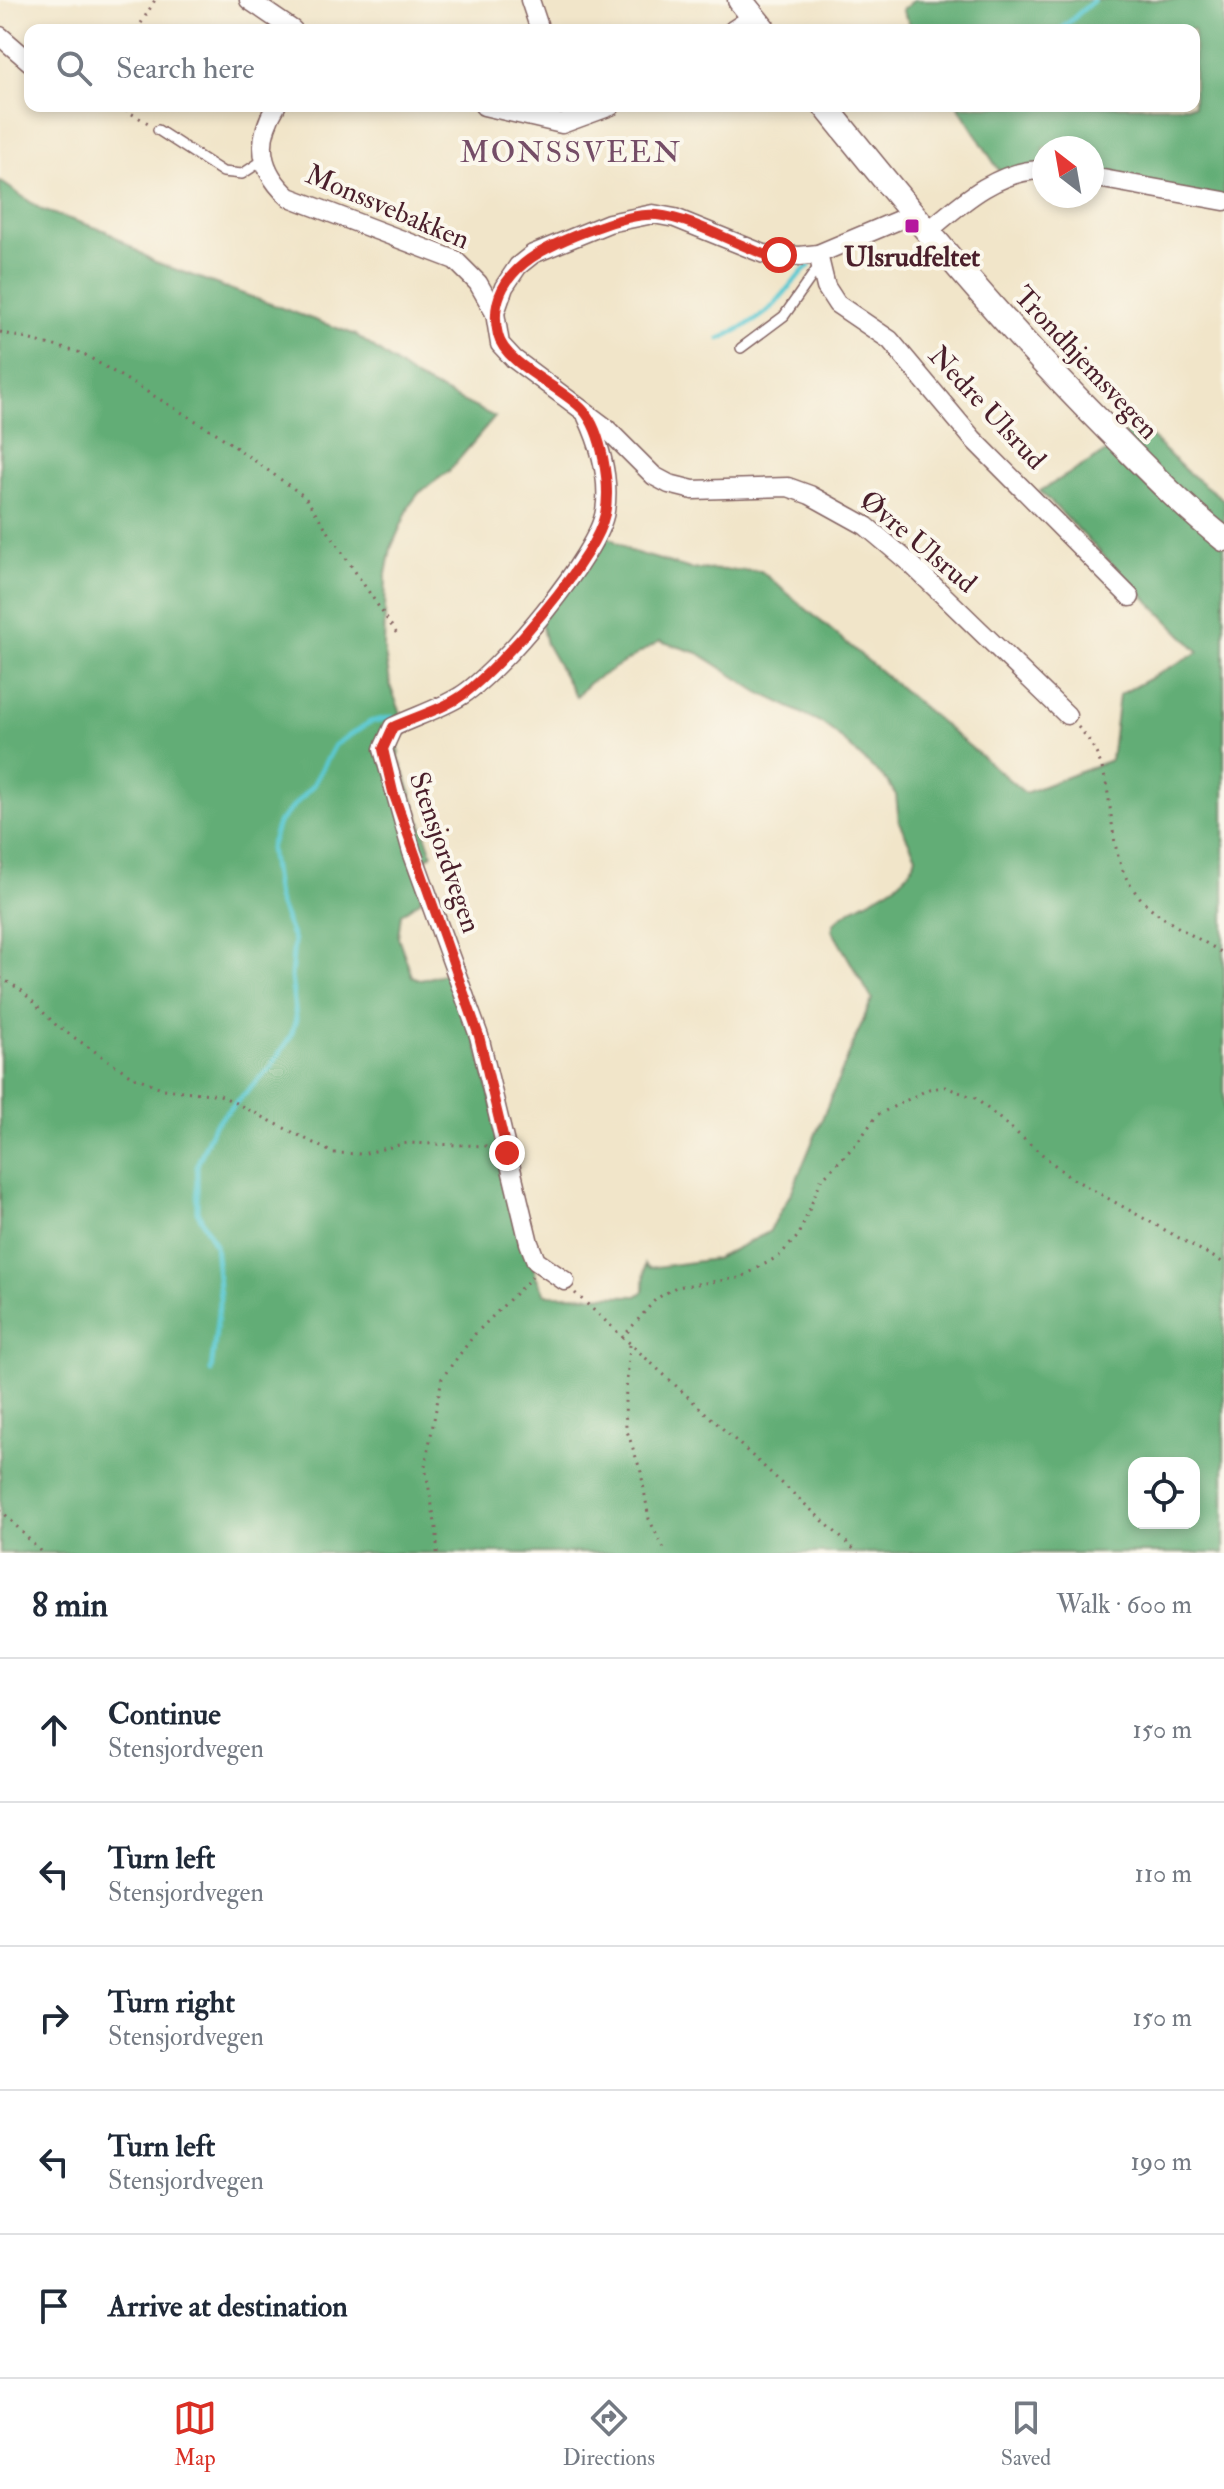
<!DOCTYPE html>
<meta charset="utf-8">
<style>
:root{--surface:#fff;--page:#f2f2f3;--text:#1f2937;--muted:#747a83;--line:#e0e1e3;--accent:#d93025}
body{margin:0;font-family:"IM FELL Double Pica",serif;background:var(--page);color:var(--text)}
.controls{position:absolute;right:24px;bottom:24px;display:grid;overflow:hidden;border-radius:16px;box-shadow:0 4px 12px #0003}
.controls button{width:72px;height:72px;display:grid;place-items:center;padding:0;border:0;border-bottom:2px solid var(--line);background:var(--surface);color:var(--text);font:40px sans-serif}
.compass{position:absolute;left:1032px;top:136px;width:72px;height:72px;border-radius:50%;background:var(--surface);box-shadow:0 4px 12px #0003;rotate:329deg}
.stop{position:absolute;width:24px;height:24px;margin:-18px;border:6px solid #d93025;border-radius:50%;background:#fff}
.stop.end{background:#d93025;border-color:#fff;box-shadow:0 2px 8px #0008}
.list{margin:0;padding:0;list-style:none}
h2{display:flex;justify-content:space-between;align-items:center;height:104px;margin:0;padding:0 32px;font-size:34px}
h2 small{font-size:26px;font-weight:400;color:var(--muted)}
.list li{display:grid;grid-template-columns:52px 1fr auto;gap:24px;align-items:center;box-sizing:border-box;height:144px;padding:0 32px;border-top:2px solid var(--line)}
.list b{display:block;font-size:30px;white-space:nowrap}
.list p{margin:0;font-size:26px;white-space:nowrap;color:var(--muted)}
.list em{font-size:26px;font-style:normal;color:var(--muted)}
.icon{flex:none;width:44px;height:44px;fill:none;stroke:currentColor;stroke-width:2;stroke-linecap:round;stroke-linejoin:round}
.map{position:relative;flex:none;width:1224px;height:1553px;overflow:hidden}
.search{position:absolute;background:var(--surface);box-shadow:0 4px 12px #0003;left:24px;right:24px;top:24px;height:88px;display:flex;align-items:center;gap:20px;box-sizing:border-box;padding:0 28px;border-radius:16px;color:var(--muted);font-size:30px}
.sheet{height:824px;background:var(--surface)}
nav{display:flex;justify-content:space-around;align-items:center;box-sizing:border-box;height:112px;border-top:2px solid var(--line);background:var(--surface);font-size:22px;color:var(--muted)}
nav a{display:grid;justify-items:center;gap:4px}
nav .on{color:var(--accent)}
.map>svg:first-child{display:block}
.forest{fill:#62ad76;stroke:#566650;stroke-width:2;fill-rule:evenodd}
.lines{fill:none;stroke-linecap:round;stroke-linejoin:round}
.stream{stroke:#5cc9d2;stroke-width:5}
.service-casing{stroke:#846462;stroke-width:12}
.minor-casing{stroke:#846462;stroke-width:21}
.secondary-casing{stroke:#846462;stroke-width:27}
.path{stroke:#846462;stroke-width:3;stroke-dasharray:2 6;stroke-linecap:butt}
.service{stroke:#fff;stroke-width:9}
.minor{stroke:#fff;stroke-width:18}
.secondary{stroke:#fff;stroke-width:24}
.route{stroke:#d93025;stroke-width:10}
.poi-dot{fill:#b5179e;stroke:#fbf7ec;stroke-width:3}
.labels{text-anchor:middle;stroke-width:8;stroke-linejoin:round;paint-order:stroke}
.street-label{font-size:28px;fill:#4a1f2b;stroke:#fbf7ec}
.poi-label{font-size:28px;font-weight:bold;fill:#4a1f2b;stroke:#fbf7ec}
.neighbourhood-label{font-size:30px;letter-spacing:2px;fill:#754d67;stroke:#fbf7ec}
</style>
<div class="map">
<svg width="1224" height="1553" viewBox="0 0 1224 1553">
<rect width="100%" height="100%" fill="#fbf7ec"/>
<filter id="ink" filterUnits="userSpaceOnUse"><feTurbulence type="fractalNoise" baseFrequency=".0125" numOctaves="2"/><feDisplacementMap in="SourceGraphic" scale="16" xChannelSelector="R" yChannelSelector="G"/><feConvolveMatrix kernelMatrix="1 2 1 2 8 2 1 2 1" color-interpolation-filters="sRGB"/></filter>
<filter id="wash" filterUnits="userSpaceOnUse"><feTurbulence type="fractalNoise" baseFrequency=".006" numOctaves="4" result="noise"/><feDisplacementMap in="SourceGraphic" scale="32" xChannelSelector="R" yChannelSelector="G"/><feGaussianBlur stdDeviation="1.8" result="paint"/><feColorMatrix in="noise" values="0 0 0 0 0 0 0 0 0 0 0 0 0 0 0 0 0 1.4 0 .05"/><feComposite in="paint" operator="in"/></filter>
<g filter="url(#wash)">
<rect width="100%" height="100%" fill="#f1e5c9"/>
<g class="forest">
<path d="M914 0H1224V200L1092 173V148H1044V166L1005 180 958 106H1194V30H913L902 10Z"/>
<path d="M0 181 42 210 106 231 155 262 356 335 417 379 495 417 449 471 419 493 410 505 391 548 386 574 384 648 391 688 408 731 398 740 399 758 432 854 419 865 421 900 401 914 398 937 412 976 421 980 458 970 536 1276 544 1293 550 1295 637 1296 644 1291 645 1264 649 1268 715 1259 769 1232 792 1191 872 999 832 930 834 923C855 900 910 890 916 856L899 822 896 795 887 781 835 733 820 722 760 693 698 653 660 641 589 683 576 697 546 644 540 619 601 532 630 551 691 569 761 571 1025 793 1111 760 1119 695 1199 652 1040 491 1116 446 1123 435 1137 428 1144 430 1186 471 1224 500V1553H0ZM1134 1463H1194V1523H1134Z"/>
</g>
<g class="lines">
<g class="stream">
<path d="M1060 30 1094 0"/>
<path d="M720 339C739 329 760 320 775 304 787 291 794 278 809 266"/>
<path d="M211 1371 220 1298 215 1245 197 1211V1165L214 1125 270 1068 291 1036 296 1019 291 977 294 941 277 898 270 848 278 823 313 785 335 745 370 722 392 717"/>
</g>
</g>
</g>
<g filter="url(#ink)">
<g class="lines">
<g class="service-casing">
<g id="service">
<path d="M158 130 223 172 242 174 262 161"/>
<path d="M741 348 784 316 819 266"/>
</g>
</g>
<g class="minor-casing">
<g id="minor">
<path d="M249 0 293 30"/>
<path d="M530 0 540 30"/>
<path d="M733 30 753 17"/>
<path d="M0 36 30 62"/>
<path d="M276 106C255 141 259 170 289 197L455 260 478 283 495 313"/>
<path d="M484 106 562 124 611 106"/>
<path d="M1092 177 1224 201"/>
<path d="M913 214 818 254 800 256 764 254 675 218 653 214 609 223 533 254 518 266 504 287 495 313 500 344 514 359 605 427 654 476 669 484 693 490 788 487 810 495 866 526 911 564 1067 715"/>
<path d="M927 232C960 204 998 169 1044 170"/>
<path d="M818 254 826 287 837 304 890 340 973 439 1130 597"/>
<path d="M565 1281 536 1261 529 1243 479 1036 412 852 383 749 393 727C414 717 439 709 459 697 498 675 599 554 605 511 610 480 600 445 587 417"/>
</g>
</g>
<g class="secondary-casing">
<g id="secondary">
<path d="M740 0 764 30"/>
<path d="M825 106C915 218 1007 329 1109 431 1146 468 1183 507 1224 539"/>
</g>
</g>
<g class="path">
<path d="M137 30 155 0"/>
<path d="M118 106 150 124"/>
<path d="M0 332 82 353 216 433 305 497 397 634"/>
<path d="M1078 727C1126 777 1097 846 1137 894 1158 920 1196 936 1224 954"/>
<path d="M0 978 20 989 57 1026 130 1075 164 1089 220 1095 333 1153 362 1154 407 1143 488 1146"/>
<path d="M575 1293 858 1553"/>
<path d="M622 1338 656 1299 676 1287 740 1278 779 1256 799 1235 821 1180 858 1142 877 1115 929 1089 945 1087 975 1098 1068 1176 1224 1263"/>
<path d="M630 1345 625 1402 626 1428 641 1472 649 1519 666 1553"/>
<path d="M0 1509 42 1553"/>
<path d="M437 1553V1534L425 1466 442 1378 475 1334 532 1277"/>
</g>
<use href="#service" class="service"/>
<use href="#minor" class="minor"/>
<use href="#secondary" class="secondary"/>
</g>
</g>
<g class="lines" filter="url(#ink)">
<path class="route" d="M507 1153 479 1036 393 792 383 749 393 727C415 717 444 709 464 694 502 665 595 560 605 514 611 486 602 431 583 410 561 386 505 365 498 335 483 271 549 244 598 227 614 221 639 213 657 215 693 219 730 242 764 254L779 255"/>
</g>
<rect class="poi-dot" x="904" y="218" width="16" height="16" rx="4"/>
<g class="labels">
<g class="street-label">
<text transform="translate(388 206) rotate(23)" y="10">Monssvebakken</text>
<text transform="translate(1087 362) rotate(47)" y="10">Trondhjemsvegen</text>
<text transform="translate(988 407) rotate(47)" y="10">Nedre Ulsrud</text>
<text transform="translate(919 541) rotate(40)" y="10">Øvre Ulsrud</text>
<text transform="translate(446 852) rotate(71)" y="10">Stensjordvegen</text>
</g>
<g class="poi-label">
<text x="912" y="266">Ulsrudfeltet</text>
</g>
<g class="neighbourhood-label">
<text x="571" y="162">MONSSVEEN</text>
</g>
</g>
</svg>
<div class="controls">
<button><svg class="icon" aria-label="locate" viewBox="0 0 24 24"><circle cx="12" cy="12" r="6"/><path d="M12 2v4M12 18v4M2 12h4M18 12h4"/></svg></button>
</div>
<svg class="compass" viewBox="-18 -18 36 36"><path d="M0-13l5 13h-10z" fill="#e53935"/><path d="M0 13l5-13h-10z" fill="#747a83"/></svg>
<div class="stop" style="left:779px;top:255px"></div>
<div class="stop end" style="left:507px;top:1153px"></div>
<div class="search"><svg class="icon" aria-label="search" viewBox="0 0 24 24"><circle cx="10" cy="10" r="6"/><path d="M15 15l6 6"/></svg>Search here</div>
</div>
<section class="sheet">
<h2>8 min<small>Walk · 600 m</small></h2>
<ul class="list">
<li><svg class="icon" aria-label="ahead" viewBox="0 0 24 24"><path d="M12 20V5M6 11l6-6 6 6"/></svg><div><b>Continue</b><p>Stensjordvegen</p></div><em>150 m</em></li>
<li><svg class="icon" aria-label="left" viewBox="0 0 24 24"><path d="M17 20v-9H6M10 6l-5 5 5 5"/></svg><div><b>Turn left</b><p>Stensjordvegen</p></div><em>110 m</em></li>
<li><svg class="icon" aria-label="right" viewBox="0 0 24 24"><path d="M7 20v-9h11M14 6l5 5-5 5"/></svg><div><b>Turn right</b><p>Stensjordvegen</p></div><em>150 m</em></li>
<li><svg class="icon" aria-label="left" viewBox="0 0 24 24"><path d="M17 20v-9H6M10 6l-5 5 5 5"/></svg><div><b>Turn left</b><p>Stensjordvegen</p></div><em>190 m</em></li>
<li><svg class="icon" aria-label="arrive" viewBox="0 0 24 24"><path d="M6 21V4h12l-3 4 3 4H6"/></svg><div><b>Arrive at destination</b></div></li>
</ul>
</section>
<nav>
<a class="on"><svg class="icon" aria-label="map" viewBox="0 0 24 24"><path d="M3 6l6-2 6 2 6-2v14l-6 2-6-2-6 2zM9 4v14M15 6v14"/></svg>Map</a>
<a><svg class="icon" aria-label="directions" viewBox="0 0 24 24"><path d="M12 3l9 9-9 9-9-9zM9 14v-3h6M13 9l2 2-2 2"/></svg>Directions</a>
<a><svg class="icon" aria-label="saved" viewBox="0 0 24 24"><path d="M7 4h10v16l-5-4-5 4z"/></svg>Saved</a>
</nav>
